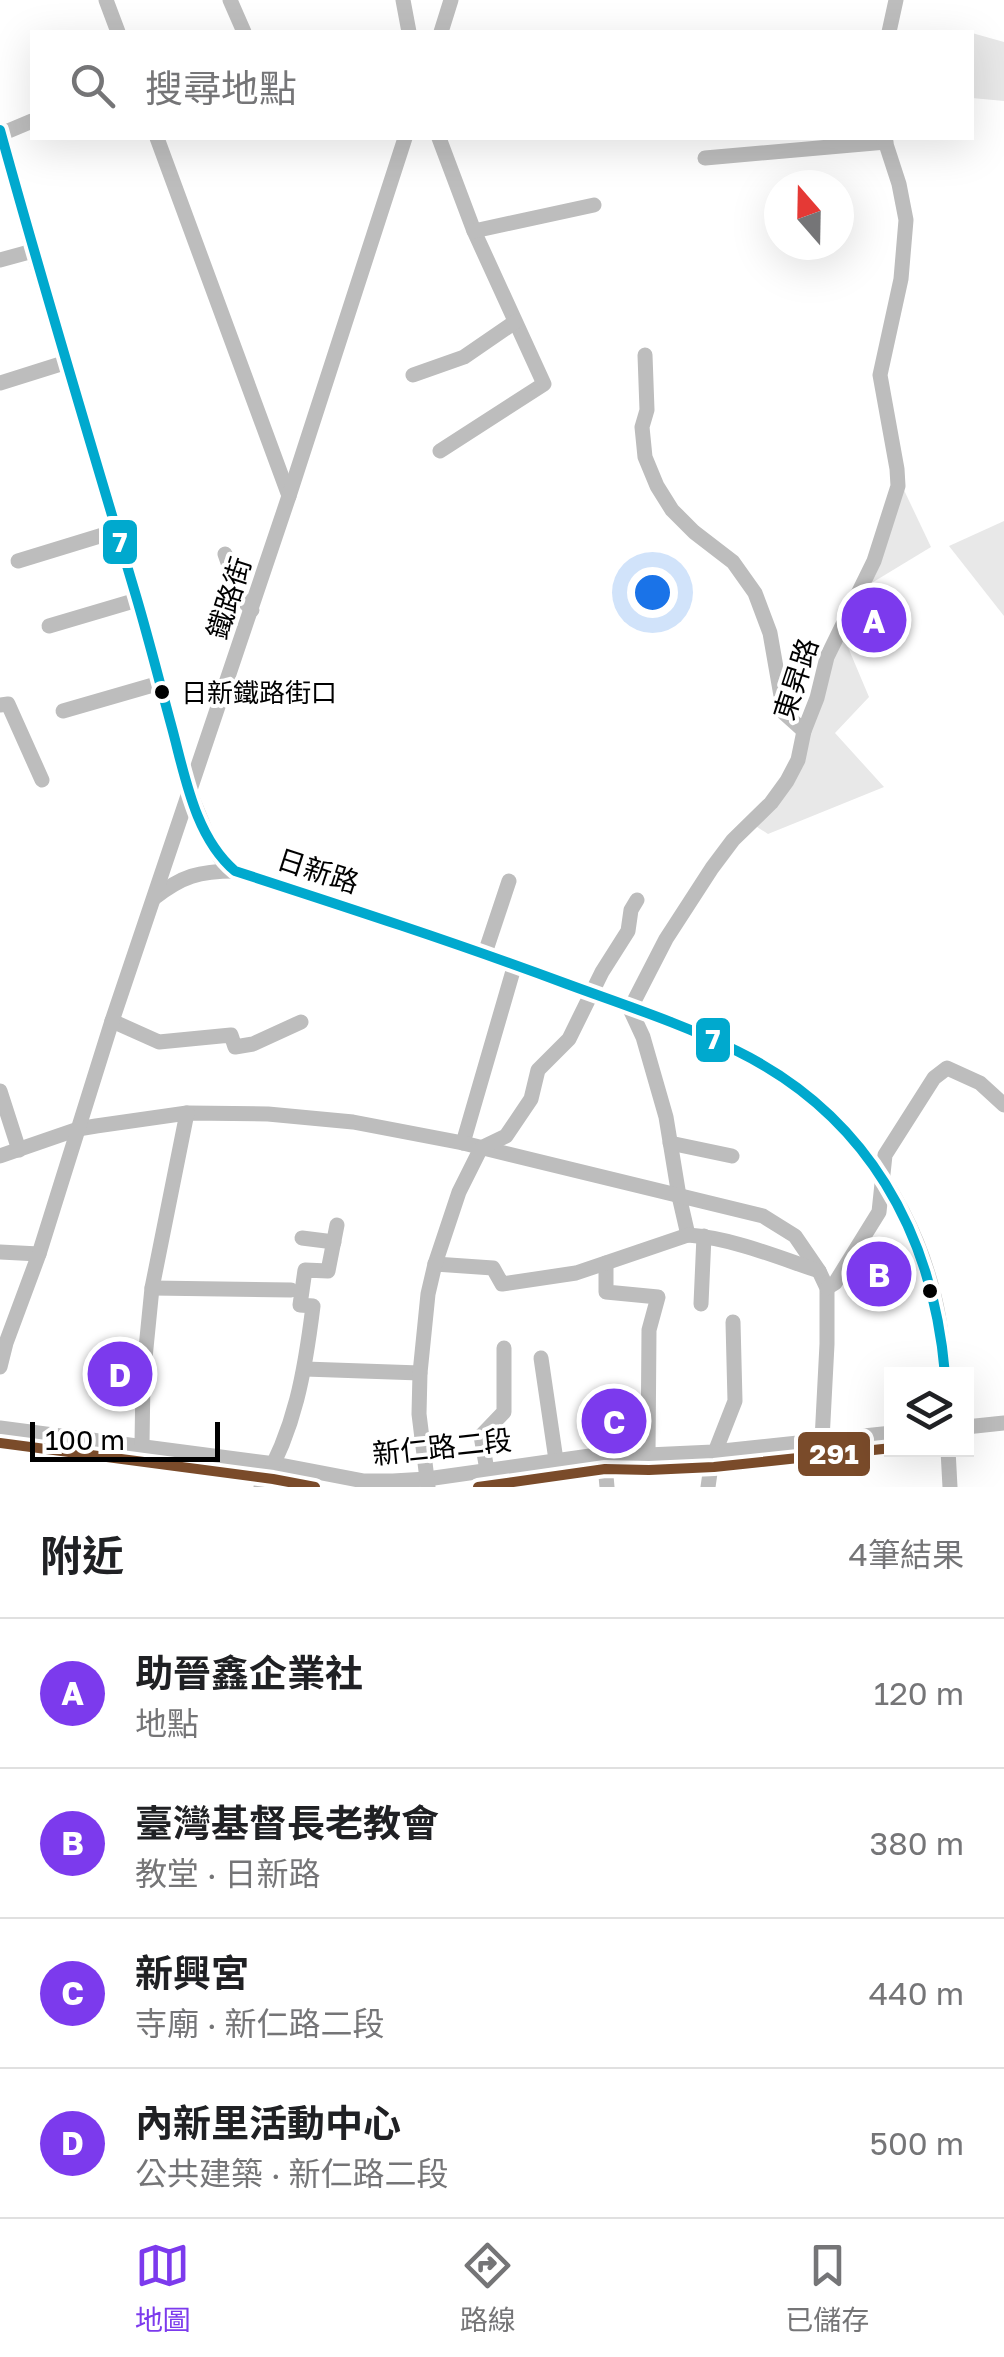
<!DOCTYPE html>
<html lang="zh-TW">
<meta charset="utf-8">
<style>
:root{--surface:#fff;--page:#f2f2f2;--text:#202124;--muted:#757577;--line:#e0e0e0;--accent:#7c3aed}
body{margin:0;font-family:"Golos Text","Noto Sans TC",sans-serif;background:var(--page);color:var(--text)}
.controls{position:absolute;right:30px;bottom:30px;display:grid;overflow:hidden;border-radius:0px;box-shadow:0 10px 40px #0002}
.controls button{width:90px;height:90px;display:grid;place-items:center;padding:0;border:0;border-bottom:2px solid var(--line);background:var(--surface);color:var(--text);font:50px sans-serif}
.compass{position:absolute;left:764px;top:170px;width:90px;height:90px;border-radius:50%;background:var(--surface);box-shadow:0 10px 40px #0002;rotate:340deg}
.scale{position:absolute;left:30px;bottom:25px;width:190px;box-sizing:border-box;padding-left:10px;border:5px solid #000;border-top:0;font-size:28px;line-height:35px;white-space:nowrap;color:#000;-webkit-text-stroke:8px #fff;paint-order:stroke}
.you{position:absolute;left:652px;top:592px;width:35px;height:35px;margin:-25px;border:8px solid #fff;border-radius:50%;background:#1a73e8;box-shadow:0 0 0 15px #1a73e833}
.badge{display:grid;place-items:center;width:65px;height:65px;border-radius:50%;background:var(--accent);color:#fff;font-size:32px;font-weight:700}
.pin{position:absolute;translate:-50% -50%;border:5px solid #fff;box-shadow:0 2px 10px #0006}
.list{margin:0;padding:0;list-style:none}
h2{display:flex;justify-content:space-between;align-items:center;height:130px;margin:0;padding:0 40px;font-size:42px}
h2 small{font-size:32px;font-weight:400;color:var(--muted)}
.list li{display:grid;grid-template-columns:65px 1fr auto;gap:30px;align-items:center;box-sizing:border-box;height:150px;padding:0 40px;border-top:2px solid var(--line)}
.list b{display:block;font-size:38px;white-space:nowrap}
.list p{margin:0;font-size:32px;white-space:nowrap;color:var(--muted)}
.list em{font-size:32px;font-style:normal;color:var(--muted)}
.icon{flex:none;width:55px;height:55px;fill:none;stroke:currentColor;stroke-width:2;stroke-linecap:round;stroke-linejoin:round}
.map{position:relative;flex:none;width:1004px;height:1487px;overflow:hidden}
.search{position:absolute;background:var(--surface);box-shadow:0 10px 40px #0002;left:30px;right:30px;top:30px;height:110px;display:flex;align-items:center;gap:25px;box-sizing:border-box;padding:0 35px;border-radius:0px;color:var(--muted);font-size:38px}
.sheet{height:730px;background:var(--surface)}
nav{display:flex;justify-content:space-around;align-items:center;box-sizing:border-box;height:140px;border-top:2px solid var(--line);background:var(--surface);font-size:28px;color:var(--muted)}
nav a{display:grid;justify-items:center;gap:5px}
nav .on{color:var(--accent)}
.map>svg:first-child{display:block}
.green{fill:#e8e8e8}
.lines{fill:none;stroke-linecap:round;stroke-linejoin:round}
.minor{stroke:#bdbdbd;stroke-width:15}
.bus-1-casing{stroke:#fff;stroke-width:18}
.bus-2-casing{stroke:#fff;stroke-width:18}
.bus-1{stroke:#00a9ce;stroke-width:10}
.bus-2{stroke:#7a4b2a;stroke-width:10}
.bus-dot{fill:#000;stroke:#fff;stroke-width:4}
.labels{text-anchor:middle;stroke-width:8;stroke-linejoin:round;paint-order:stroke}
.bus-label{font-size:26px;fill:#000;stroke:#fff;text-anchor:start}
.street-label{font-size:28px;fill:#000;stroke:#fff}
.line-badge{stroke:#fff;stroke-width:4}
.badge-label{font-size:28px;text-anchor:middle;font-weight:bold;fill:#fff}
</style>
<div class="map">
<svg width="1004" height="1487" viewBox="0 0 1004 1487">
<rect width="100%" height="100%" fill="#fff"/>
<g class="green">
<path d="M972 33 1004 42V101L972 98Z"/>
<path d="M903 488 931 547 865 587Z"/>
<path d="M1004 521V616L949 546Z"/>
<path d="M842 633 869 697 835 733 884 787 768 834 751 823 786 780Z"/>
</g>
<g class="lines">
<g class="minor">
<path d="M106 0 118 32"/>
<path d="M230 0 244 32"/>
<path d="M403 0 409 32"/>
<path d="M441 32 451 0"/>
<path d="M889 32 896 0"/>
<path d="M0 130 33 251 137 600 190 793 211 844 221 859 235 871C353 909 470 947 586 991 637 1011 691 1028 740 1052 839 1102 910 1192 935 1300 941 1324 943 1350 945 1374"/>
<path d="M1 134 32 121"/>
<path d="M157 138 289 496"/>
<path d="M439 138 474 231 544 384 440 451"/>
<path d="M705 158 886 142"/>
<path d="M474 231 594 205"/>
<path d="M0 260 33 251"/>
<path d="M645 355 647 410 642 427 645 457 657 486 672 510 694 532 733 562 755 593 770 633 784 713 804 731"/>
<path d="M413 375 464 357 515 322"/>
<path d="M0 383 67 362"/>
<path d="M225 554 240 597 252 610"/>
<path d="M18 561 116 531"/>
<path d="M49 626 137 600"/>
<path d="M0 705 8 704 42 780"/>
<path d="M63 711 160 683"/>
<path d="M154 898C182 876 199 871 235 871"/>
<path d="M485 953 509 881"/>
<path d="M630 1009 666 939 712 868 733 840 771 803 787 781 798 760 804 731 817 698 827 657 874 561 898 486 897 469 880 375 901 279 906 220 899 184 884 138"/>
<path d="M630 1009 643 1037 666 1117 679 1196 688 1235"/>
<path d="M112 1021 159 1042 231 1035 235 1047 253 1044 301 1022"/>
<path d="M0 1091 19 1150"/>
<path d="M463 1143 515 964"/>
<path d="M670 1143 732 1156"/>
<path d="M0 1156 78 1129 96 1126 187 1113 268 1114 353 1122 463 1143 763 1216 795 1236 819 1271 827 1288V1344L822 1440"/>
<path d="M302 1238 334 1242"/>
<path d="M0 1252 39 1254"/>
<path d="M606 1263V1292L658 1297 649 1330 648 1455"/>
<path d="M435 1264 493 1268 502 1284 576 1273 688 1235C732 1238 777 1257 819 1271"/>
<path d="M152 1288 291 1290"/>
<path d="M827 1288 835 1283 879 1212 885 1155 934 1078 947 1068 980 1083 1004 1105"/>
<path d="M701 1304 704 1236"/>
<path d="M541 1358 556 1460"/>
<path d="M0 1367 6 1343 39 1254 112 1021 289 496 405 138"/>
<path d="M305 1369 420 1373"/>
<path d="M966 1427 1004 1423"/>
<path d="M0 1428 275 1464 364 1481H393L427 1479 604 1454 648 1455 713 1452 892 1433"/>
<path d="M142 1445 143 1378 152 1288 187 1113"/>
<path d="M948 1450 950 1487"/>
<path d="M715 1452 735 1401 733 1322"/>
<path d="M604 1454 607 1487"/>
<path d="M261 1487C295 1430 305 1371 313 1306L300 1305 305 1270 328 1271 337 1225"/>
<path d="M428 1487 419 1414 420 1373 428 1294 435 1264 459 1192 481 1148 506 1136 531 1099 538 1070 569 1039 602 972 628 931 631 910 637 900"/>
<path d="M490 1487 481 1436 504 1412V1348"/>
<path d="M708 1487 713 1452"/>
</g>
<g class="bus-1-casing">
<path id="bus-1" d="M0 130C43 286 90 441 136 596 149 640 160 684 172 728 185 776 195 837 235 871 346 907 457 943 567 984 624 1005 683 1024 737 1051 867 1115 933 1233 945 1374"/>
</g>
<g class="bus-2-casing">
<g id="bus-2">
<path d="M0 1443 273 1479 315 1487"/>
<path d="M478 1487 605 1469 649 1470 714 1467 892 1448"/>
</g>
</g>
<use href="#bus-1" class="bus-1"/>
<use href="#bus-2" class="bus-2"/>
</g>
<g class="bus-dot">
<circle cx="162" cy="692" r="9"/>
<circle cx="930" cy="1291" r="9"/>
</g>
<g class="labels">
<g class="bus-label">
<text x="181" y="702">日新鐵路街口</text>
</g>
<g class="street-label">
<text transform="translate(229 598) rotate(-72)" y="10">鐵路街</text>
<text transform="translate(796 679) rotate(-72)" y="10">東昇路</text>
<text transform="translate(318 871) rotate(18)" y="10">日新路</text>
<text transform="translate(442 1447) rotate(-6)" y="10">新仁路二段</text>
</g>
</g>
<g class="line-badge">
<rect x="101" y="518" width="38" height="48" rx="10" fill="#00a9ce"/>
<rect x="694" y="1016" width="38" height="48" rx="10" fill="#00a9ce"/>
<rect x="796" y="1430" width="76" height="48" rx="10" fill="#7a4b2a"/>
</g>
<g class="badge-label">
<text x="120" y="552">7</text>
<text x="713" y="1049">7</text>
<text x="834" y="1464">291</text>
</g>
</svg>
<div class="controls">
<button><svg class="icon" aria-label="layers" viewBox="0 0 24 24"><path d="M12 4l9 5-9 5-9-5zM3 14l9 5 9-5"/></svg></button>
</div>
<svg class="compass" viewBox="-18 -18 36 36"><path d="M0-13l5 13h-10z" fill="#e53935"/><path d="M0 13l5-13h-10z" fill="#757577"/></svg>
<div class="scale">100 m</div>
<div class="you"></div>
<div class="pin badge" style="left:874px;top:620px">A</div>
<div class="pin badge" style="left:879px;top:1274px">B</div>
<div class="pin badge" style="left:614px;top:1421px">C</div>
<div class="pin badge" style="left:120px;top:1374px">D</div>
<div class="search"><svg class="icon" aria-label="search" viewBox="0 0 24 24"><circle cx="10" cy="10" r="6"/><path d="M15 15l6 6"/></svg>搜尋地點</div>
</div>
<section class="sheet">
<h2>附近<small>4筆結果</small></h2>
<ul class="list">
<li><span class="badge">A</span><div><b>助晉鑫企業社</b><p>地點</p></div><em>120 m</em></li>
<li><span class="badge">B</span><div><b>臺灣基督長老教會</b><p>教堂 · 日新路</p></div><em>380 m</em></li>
<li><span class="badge">C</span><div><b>新興宮</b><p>寺廟 · 新仁路二段</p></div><em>440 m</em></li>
<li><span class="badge">D</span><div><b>內新里活動中心</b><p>公共建築 · 新仁路二段</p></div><em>500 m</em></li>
</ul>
</section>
<nav>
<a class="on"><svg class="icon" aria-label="map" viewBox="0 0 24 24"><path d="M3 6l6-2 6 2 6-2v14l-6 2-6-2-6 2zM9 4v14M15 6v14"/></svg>地圖</a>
<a><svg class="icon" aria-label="directions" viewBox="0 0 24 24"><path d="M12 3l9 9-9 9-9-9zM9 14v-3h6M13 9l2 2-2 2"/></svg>路線</a>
<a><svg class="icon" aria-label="saved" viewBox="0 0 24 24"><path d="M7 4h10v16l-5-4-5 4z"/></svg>已儲存</a>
</nav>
